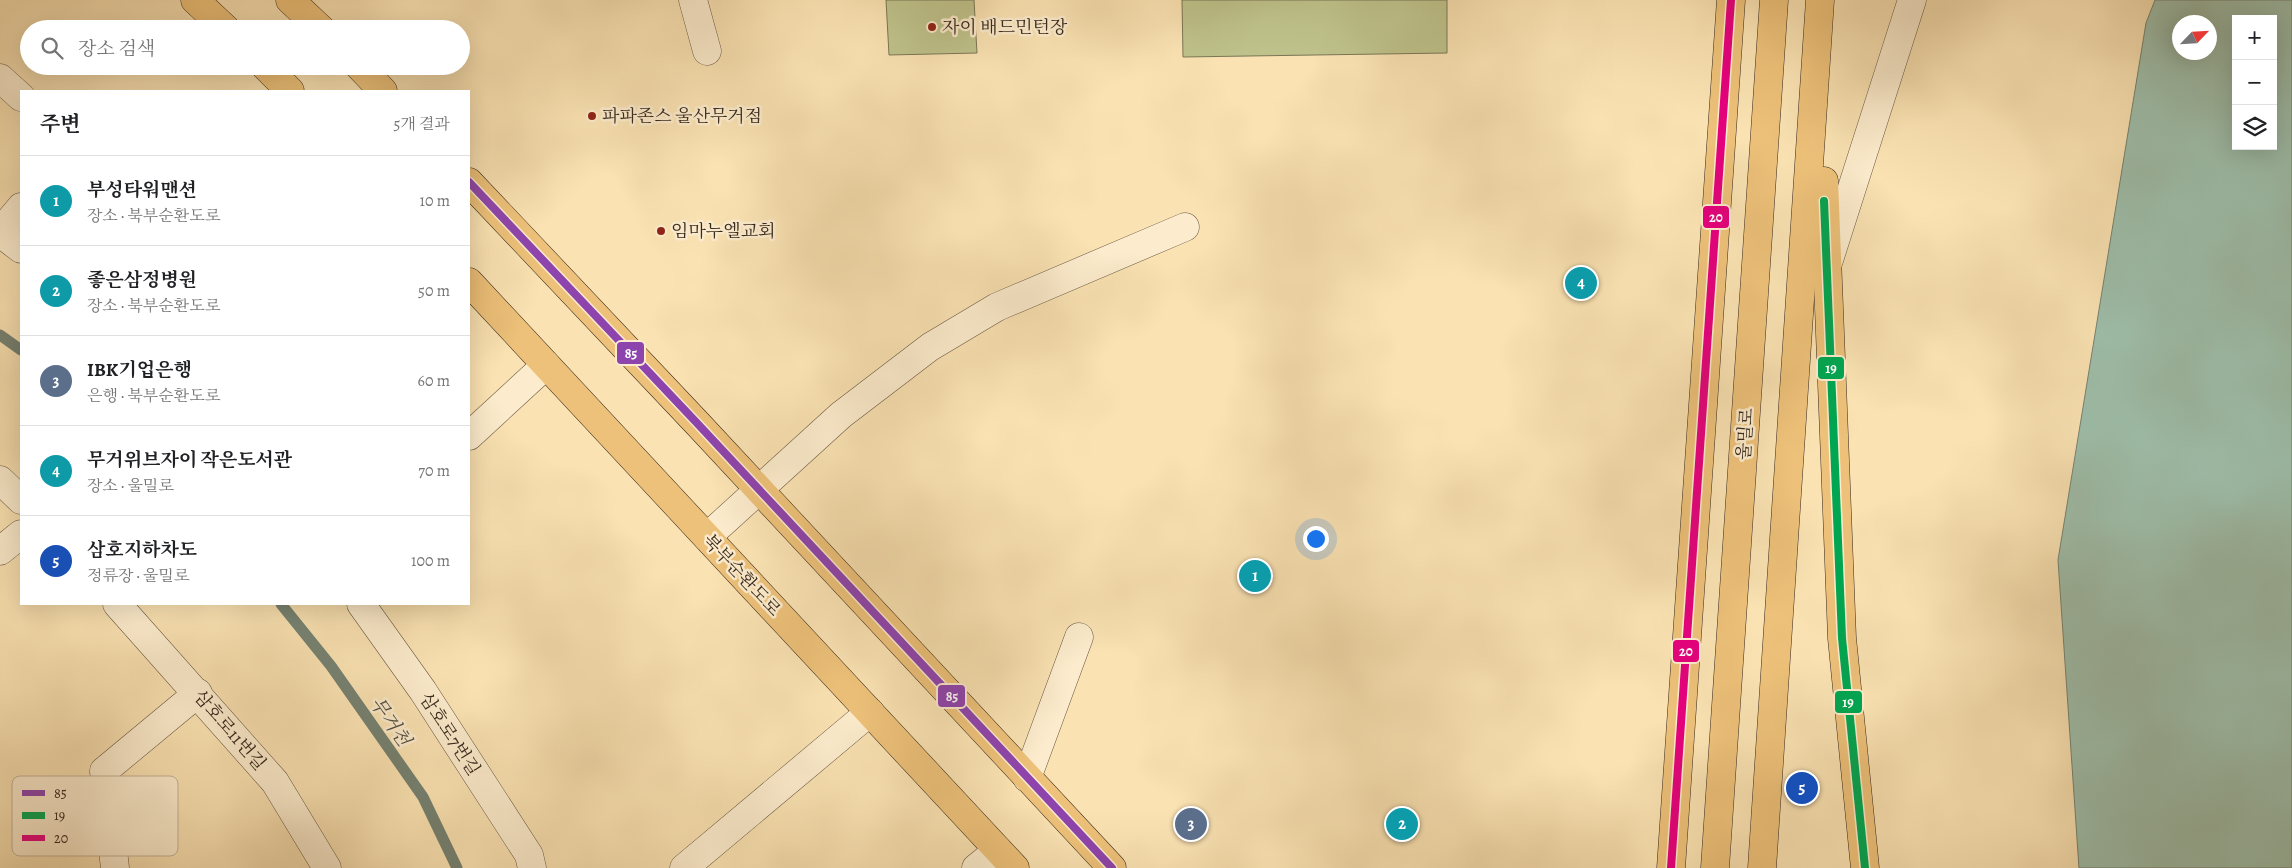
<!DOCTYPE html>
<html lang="ko">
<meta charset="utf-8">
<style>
:root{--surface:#fff;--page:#f2f2f2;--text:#202124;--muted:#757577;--line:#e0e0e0;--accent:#111827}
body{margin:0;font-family:Alegreya,"Noto Serif KR",serif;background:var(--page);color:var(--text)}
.controls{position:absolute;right:15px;top:15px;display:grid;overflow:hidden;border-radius:0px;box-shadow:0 5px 20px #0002}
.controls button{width:45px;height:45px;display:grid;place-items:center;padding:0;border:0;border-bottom:1px solid var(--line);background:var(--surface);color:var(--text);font:25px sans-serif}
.compass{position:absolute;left:2172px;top:15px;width:45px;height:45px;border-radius:50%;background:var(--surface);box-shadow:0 5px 20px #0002;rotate:65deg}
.you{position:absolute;left:1315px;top:538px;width:18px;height:18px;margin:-12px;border:4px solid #fff;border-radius:50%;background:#1a73e8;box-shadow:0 0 0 8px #1a73e833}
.badge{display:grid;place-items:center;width:32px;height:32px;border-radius:50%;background:var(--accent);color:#fff;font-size:16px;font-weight:700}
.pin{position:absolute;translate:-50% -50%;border:2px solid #fff;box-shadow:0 1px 5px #0006}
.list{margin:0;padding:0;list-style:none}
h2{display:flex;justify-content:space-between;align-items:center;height:65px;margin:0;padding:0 20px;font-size:21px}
h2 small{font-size:16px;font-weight:400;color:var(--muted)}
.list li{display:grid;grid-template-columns:32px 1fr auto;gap:15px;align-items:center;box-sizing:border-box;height:90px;padding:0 20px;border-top:1px solid var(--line)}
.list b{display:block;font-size:19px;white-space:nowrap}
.list p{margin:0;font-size:16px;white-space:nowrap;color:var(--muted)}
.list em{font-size:16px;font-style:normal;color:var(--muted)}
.icon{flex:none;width:28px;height:28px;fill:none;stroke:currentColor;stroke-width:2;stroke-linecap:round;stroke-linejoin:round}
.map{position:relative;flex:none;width:2292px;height:868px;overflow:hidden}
.search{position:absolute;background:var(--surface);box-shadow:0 5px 20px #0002;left:20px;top:20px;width:450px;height:55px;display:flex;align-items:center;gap:12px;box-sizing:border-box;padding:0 18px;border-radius:28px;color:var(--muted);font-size:19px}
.panel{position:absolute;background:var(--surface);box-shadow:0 5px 20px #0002;left:20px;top:90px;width:450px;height:515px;border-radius:0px}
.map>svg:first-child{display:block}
.green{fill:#bfc38c;stroke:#7b7655}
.water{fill:#9ebeaa;stroke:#758272;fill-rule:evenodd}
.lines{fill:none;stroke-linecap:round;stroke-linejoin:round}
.stream{stroke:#758272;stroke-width:11}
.minor-casing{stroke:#685743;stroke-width:29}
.major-casing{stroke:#37291e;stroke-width:29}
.minor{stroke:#fceccd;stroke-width:28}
.major{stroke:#edc179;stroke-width:28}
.bus-1-casing{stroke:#fceccd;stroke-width:11}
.bus-2-casing{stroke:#fceccd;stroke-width:11}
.bus-3-casing{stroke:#fceccd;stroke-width:11}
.bus-1{stroke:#8e44ad;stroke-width:8}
.bus-2{stroke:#00a651;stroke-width:8}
.bus-3{stroke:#e5007d;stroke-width:8}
.poi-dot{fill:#8f2418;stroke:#fceccd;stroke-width:2}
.labels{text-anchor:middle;stroke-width:5;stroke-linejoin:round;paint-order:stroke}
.poi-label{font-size:18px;fill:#37291e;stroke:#fceccd;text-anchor:start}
.street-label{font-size:18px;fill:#37291e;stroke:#fceccd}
.water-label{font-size:19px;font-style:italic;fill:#514e41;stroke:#fceccd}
.key{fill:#fceccd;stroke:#c1b298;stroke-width:1}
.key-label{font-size:14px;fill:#37291e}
.line-badge{stroke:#fceccd;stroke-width:2}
.badge-label{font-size:14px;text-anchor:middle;font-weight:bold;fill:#fff}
</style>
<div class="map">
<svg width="2292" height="868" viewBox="0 0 2292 868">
<rect width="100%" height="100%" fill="#fae2b2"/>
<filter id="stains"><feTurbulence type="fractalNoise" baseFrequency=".004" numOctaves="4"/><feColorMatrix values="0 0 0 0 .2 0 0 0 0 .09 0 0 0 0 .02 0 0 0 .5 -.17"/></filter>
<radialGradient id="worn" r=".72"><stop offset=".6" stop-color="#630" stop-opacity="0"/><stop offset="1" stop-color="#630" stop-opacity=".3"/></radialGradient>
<g class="green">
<path d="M886 0H974L977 53 889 55Z"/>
<path d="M1182 0H1447V53L1183 57Z"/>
</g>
<path class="water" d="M2155 0H2292V868H2079L2058 560 2146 23ZM2236 19H2273V146H2236ZM2180 22H2210V52H2180Z"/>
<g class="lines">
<g class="stream">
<path d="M0 335 21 350"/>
<path d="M281 604 331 666 423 797 457 868"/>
</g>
<g class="minor-casing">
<g id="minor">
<path d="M693 0 707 51"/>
<path d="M0 78 21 97"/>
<path d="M0 232 21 207"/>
<path d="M0 233 21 249"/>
<path d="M1828 263 1912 0"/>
<path d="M469 436 546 365"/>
<path d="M0 480 21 500"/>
<path d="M707 537 841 415 930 347 997 307 1185 227"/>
<path d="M0 551 21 534"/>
<path d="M117 604 275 782 327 868"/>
<path d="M361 604 423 691 529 855 532 868"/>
<path d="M1027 778 1079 637"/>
<path d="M115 868 104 771 198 693"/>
<path d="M684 868 870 712"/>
<path d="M976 868 998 850"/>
</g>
</g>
<g class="major-casing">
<g id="major">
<path d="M195 0 226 29"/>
<path d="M290 0 321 29"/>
<path d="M265 66 290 91"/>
<path d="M359 66 383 91"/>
<path d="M1824 181 1842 638 1865 868"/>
<path d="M469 182 696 422 1112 868"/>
<path d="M469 282 1015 868"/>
<path d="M1671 868 1731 0"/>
<path d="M1715 868 1774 0"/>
<path d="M1762 868 1820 0"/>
</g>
</g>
<use href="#minor" class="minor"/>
<use href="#major" class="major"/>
<g class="bus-1-casing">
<path id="bus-1" d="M469 182 696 422 1112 868"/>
</g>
<g class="bus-2-casing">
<path id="bus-2" d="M1824 201 1842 638 1865 868"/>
</g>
<g class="bus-3-casing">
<path id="bus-3" d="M1671 868 1731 0"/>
</g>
<use href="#bus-1" class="bus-1"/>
<use href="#bus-2" class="bus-2"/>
<use href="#bus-3" class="bus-3"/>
</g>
<g class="poi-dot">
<circle cx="932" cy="27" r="5"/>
<circle cx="592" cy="116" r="5"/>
<circle cx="661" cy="231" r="5"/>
</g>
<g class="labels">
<g class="poi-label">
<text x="942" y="33">자이 배드민턴장</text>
<text x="602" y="122">파파존스 울산무거점</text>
<text x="671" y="237">임마누엘교회</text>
</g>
<g class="street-label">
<text transform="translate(1745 434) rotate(-86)" y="6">울밀로</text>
<text transform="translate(742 575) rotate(47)" y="6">북부순환도로</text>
<text transform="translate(230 730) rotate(49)" y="6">삼호로11번길</text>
<text transform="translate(450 734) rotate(57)" y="6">삼호로7번길</text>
</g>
<g class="water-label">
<text transform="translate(391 721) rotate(55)" y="7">무거천</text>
</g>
</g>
<rect x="12" y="776" width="166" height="80" rx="8" class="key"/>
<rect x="22" y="790" width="23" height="6" fill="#8e44ad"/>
<rect x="22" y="812" width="23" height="7" fill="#00a651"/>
<rect x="22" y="835" width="23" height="6" fill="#e5007d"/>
<g class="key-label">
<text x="54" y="798">85</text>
<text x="54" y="820">19</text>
<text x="54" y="843">20</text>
</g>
<g class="line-badge">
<rect x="1702" y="205" width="28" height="24" rx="5" fill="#e5007d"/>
<rect x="616" y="341" width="29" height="24" rx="5" fill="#8e44ad"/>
<rect x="1817" y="356" width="28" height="24" rx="5" fill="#00a651"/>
<rect x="1672" y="639" width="28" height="24" rx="5" fill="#e5007d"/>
<rect x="937" y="684" width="29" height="24" rx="5" fill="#8e44ad"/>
<rect x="1834" y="690" width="29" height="24" rx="5" fill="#00a651"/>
</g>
<g class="badge-label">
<text x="1716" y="222">20</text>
<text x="631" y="358">85</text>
<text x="1831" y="373">19</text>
<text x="1686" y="656">20</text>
<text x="952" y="701">85</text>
<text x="1848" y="707">19</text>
</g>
<rect width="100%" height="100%" filter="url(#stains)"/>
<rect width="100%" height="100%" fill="url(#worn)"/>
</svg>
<div class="controls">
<button>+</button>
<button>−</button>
<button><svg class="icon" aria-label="layers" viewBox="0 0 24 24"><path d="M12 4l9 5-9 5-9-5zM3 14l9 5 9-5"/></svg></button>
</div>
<svg class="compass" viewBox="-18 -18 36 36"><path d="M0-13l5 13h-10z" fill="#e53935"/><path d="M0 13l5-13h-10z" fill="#757577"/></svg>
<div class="you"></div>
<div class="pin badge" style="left:1255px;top:576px;background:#0f9aa8">1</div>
<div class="pin badge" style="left:1402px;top:824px;background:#0f9aa8">2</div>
<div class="pin badge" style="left:1191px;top:824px;background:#5c6f8a">3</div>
<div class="pin badge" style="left:1581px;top:283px;background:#0f9aa8">4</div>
<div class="pin badge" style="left:1802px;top:788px;background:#1a4fb4">5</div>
<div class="search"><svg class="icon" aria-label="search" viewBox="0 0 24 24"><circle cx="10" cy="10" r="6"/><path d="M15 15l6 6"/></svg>장소 검색</div>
<section class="panel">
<h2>주변<small>5개 결과</small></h2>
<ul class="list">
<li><span class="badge" style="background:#0f9aa8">1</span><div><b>부성타워맨션</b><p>장소 · 북부순환도로</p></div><em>10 m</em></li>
<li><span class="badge" style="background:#0f9aa8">2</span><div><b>좋은삼정병원</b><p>장소 · 북부순환도로</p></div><em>50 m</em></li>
<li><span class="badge" style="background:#5c6f8a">3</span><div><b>IBK기업은행</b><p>은행 · 북부순환도로</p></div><em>60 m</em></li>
<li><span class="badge" style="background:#0f9aa8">4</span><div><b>무거위브자이 작은도서관</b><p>장소 · 울밀로</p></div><em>70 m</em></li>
<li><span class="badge" style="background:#1a4fb4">5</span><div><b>삼호지하차도</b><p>정류장 · 울밀로</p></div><em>100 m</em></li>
</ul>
</section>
</div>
